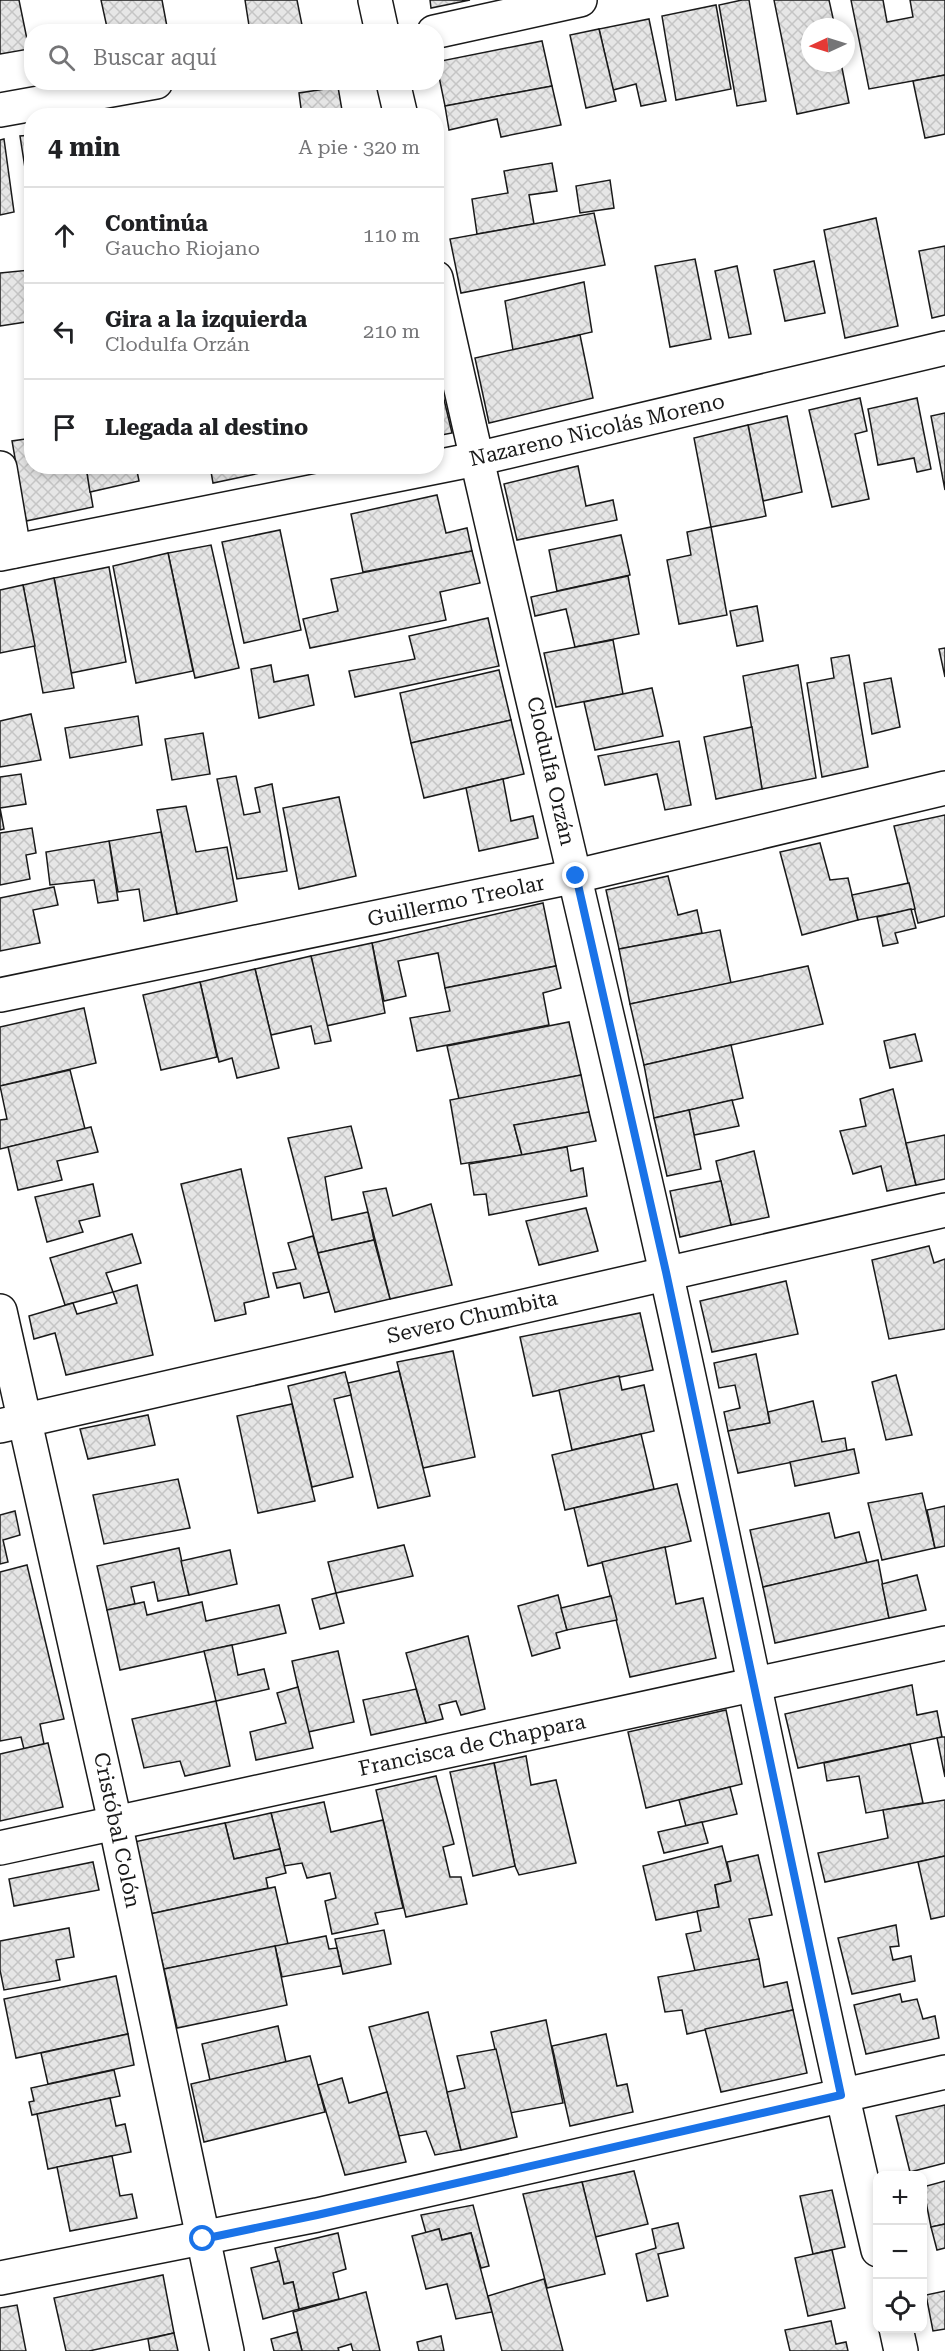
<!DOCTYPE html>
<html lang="es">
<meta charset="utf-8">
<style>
:root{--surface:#fff;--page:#f2f2f2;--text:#202124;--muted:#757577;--line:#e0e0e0}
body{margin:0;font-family:"Roboto Serif",serif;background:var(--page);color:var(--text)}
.controls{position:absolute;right:18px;bottom:18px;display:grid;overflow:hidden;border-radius:12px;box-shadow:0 3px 9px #0003}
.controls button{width:54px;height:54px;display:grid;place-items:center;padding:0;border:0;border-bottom:2px solid var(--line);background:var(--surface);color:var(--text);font:30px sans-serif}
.compass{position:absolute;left:801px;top:18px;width:54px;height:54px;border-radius:50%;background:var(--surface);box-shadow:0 3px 9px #0003;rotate:266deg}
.stop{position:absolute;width:18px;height:18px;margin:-14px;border:4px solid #1a73e8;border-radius:50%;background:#fff}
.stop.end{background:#1a73e8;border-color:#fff;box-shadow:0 2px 6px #0008}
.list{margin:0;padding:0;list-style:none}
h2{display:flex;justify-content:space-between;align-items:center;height:78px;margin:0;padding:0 24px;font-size:26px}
h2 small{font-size:20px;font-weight:400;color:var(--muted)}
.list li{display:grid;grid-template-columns:39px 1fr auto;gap:18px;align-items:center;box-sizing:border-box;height:96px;padding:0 24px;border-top:2px solid var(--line)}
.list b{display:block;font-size:22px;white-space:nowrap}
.list p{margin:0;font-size:20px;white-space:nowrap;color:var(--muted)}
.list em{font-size:20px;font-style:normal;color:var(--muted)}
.icon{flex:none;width:33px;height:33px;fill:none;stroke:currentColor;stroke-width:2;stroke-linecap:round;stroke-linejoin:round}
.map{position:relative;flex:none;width:945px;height:2351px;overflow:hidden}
.search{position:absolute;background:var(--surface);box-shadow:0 3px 9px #0003;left:24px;top:24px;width:420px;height:66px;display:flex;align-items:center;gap:15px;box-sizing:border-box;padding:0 21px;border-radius:24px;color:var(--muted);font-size:22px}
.panel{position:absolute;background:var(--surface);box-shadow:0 3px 9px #0003;left:24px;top:108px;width:420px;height:366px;border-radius:24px}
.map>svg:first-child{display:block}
.building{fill:url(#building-cross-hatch);stroke:#1a1a1a;stroke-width:1.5}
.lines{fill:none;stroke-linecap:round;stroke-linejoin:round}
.minor-casing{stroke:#1a1a1a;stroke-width:36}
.minor{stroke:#fff;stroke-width:33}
.route{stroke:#1a73e8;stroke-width:8}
.labels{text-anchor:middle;stroke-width:4.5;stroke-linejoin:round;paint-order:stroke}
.street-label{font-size:21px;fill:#1a1a1a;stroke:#fff}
</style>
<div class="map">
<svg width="945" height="2351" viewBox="0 0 945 2351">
<defs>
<pattern id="building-cross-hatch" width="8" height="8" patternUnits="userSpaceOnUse" patternTransform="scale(1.5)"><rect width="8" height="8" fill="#e6e6e6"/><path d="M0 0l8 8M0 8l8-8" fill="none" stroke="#c5c5c5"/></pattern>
</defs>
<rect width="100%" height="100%" fill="#fff"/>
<g class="building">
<path d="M0 0H19L29 49 0 54Z"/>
<path d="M101 0H162L168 32H108Z"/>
<path d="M245 0H297L302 25 250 32Z"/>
<path d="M430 0H470L431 8Z"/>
<path d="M742 0H749L766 101 737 106 719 5Z"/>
<path d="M774 0H829L835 27H810V63H841L849 103 797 114Z"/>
<path d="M851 0H883L887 22 913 17 910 0H945V75L869 89Z"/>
<path d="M716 5 731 89 676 100 662 16Z"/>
<path d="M649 19 666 101 641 106 636 84 613 90 599 29Z"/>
<path d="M599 29 616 101 586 108 570 35Z"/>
<path d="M542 41 552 86 445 106 436 62Z"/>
<path d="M945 75V134L925 138 913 81Z"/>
<path d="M552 86 561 125 501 137 497 119 449 130 445 106Z"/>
<path d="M338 87 343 116H302L299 93Z"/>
<path d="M194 109 195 116H155Z"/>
<path d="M32 135V213L20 136Z"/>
<path d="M4 139 14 212 0 215V140Z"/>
<path d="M552 163 557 191 529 195 534 224 477 234 472 199 508 193 504 171Z"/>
<path d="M610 180 614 208 580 213 576 186Z"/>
<path d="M594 213 605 265 461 293 450 239Z"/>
<path d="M876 218 898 326 845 338 824 230Z"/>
<path d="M945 246V315L932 318 919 251Z"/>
<path d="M695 259 711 339 670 347 655 266Z"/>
<path d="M814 261 825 313 785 321 774 270Z"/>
<path d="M737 266 751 334 729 338 715 271Z"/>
<path d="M30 270 32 321 0 326V273Z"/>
<path d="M584 282 592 332 513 350 505 301Z"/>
<path d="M580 335 593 398 489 423 475 358Z"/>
<path d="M436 366 452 433 436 436Z"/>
<path d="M860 398 867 431 855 434 869 499 832 507 809 410Z"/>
<path d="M917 398 931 469 917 472 914 458 878 465 868 409Z"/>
<path d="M945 413V490L931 416Z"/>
<path d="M787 416 802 492 763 501 748 425Z"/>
<path d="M748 425 766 516 711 527 694 438Z"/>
<path d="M32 438V466H86L93 507 26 521 12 441Z"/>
<path d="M86 466H136L139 481 90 492Z"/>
<path d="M149 466H184L150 473Z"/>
<path d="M210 466H264L265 472 213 483Z"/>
<path d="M578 466 586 506 613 500 617 520 517 540 504 484Z"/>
<path d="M437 495 446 533 467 528 472 551 363 572 351 514Z"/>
<path d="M711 527 727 615 679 624 667 560 691 555 687 532Z"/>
<path d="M280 530 301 630 244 643 222 542Z"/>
<path d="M621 535 630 575 557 591 549 550Z"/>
<path d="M211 545 239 668 195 678 168 553Z"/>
<path d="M472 551 480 583 440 592 446 620 310 648 303 619 338 611 331 579Z"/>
<path d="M168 553 193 671 136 683 113 566Z"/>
<path d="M109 567 126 662 71 673 54 578Z"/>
<path d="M628 576 639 634 575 647 566 609 535 616 531 597Z"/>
<path d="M54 578 74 688 43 693 23 585Z"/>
<path d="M23 585 35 646 0 653V590Z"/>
<path d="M757 606 763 641 737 646 730 611Z"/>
<path d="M488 618 499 666 355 697 349 671 415 659 409 636Z"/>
<path d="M613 640 623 694 556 707 544 653Z"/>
<path d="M945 648V677L939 649Z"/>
<path d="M849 655 868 767 822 777 807 683 834 678 831 658Z"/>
<path d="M271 665 274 682 308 675 314 705 259 718 251 669Z"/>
<path d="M798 665 816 778 762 789 743 676Z"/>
<path d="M499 670 511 720 411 743 400 693Z"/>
<path d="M891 678 900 727 872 734 864 683Z"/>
<path d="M652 688 663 736 595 750 584 702Z"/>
<path d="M31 714 41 760 0 767V721Z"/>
<path d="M138 716 142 745 70 758 65 728Z"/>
<path d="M511 720 524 774 424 798 411 743Z"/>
<path d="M752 727 762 789 716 799 704 737Z"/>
<path d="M203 733 210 774 172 780 165 739Z"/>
<path d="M679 741 691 805 665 810 657 774 605 785 598 756Z"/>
<path d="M21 774 26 804 0 808 4 829 0 830V777Z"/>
<path d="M236 776 244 815 260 812 255 788 272 784 287 871 237 879 217 779Z"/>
<path d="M503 779 511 821 533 816 538 838 479 851 466 788Z"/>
<path d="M339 797 356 876 299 889 283 808Z"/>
<path d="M186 806 196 852 227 847 237 901 177 914 157 810Z"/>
<path d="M945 815V916L918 923 894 826Z"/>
<path d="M32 828 36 853 26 855 30 879 0 885V833Z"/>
<path d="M161 832 177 914 144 921 139 889 118 892 109 841Z"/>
<path d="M109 841 118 900 98 903 94 880 50 885 46 852Z"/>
<path d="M820 843 830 880 848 878 858 920 802 935 780 852Z"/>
<path d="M668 876 678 915 697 910 702 933 619 949 606 890Z"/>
<path d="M909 883 915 909 858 920 852 895Z"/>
<path d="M54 887 58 905 33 910 40 943 0 951V898Z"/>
<path d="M543 903 556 966 445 988 438 953 398 961 406 996 384 1001 372 943Z"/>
<path d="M911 909 916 928 895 933 898 943 883 946 877 917Z"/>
<path d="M720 930 731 983 630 1004 619 949Z"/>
<path d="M372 943 385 1013 326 1026 311 956Z"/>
<path d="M311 956 331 1041 315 1044 311 1026 271 1035 255 969Z"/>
<path d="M556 966 561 988 543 993 549 1025 417 1051 410 1018 450 1011 445 988Z"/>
<path d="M808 966 823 1024 644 1065 630 1004Z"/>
<path d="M255 969 279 1068 237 1078 232 1058 219 1062 200 982Z"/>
<path d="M200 982 217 1057 161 1070 143 995Z"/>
<path d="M84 1008 96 1063 0 1086V1027Z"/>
<path d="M569 1022 581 1075 459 1099 447 1046Z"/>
<path d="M915 1034 922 1061 890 1068 884 1041Z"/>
<path d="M731 1045 743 1098 654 1118 644 1065Z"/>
<path d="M70 1070 85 1129 0 1149V1120L7 1119 0 1086Z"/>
<path d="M581 1075 589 1112 514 1125 522 1155 461 1164 450 1100Z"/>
<path d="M893 1089 916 1185 887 1191 881 1166 853 1174 840 1131 866 1126 860 1099Z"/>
<path d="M732 1100 739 1126 694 1135 689 1110Z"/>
<path d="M689 1110 701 1169 667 1176 654 1118Z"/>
<path d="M589 1112 596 1141 522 1155 514 1125Z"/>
<path d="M351 1126 362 1168 325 1177 332 1220 368 1212 374 1240 318 1253 288 1138Z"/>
<path d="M91 1127 98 1152 57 1161 62 1180 18 1190 8 1147Z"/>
<path d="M945 1135V1179L916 1185 906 1143Z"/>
<path d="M567 1147 571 1171 583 1168 587 1196 489 1215 486 1194 474 1195 469 1164Z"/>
<path d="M754 1151 769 1217 731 1225 716 1161Z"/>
<path d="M241 1169 269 1297 244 1303 246 1314 215 1321 181 1184Z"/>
<path d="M721 1181 731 1225 680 1237 670 1191Z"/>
<path d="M93 1184 100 1216 79 1221 83 1232 47 1242 35 1197Z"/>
<path d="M386 1188 393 1216 431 1204 452 1285 390 1299 363 1192Z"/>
<path d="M586 1208 598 1251 539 1265 526 1221Z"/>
<path d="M132 1234 141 1263 106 1273 113 1292 65 1305 50 1258Z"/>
<path d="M313 1236 329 1292 304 1298 300 1283 277 1288 273 1273 296 1269 288 1243Z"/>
<path d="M374 1240 390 1299 335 1312 318 1253Z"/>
<path d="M929 1246 934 1263 945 1259V1329L889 1339 872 1260Z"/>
<path d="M786 1281 798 1334 712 1352 700 1301Z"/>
<path d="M137 1285 153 1355 66 1375 55 1333 34 1339 29 1316 73 1303 77 1314 117 1303 113 1292Z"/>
<path d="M640 1313 653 1370 533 1396 520 1337Z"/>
<path d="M453 1351 475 1457 423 1468 397 1362Z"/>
<path d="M756 1354 770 1423 728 1431 724 1412 740 1408 735 1385 719 1388 714 1363Z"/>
<path d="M399 1371 430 1496 378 1508 348 1383Z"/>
<path d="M345 1372 351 1395 334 1399 353 1477 312 1487 288 1386Z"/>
<path d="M896 1375 912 1435 886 1440 872 1382Z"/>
<path d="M619 1376 622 1390 644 1385 654 1431 572 1450 559 1390Z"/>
<path d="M813 1401 822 1442 845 1438 847 1451 738 1473 728 1431 770 1423 768 1412Z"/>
<path d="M292 1404 315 1501 258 1513 237 1416Z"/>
<path d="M148 1415 155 1445 88 1459 80 1429Z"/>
<path d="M641 1434 654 1489 565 1510 552 1455Z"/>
<path d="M854 1449 859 1473 795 1486 790 1462Z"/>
<path d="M178 1479 190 1528 104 1544 93 1495Z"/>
<path d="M677 1484 691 1541 588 1566 574 1508Z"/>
<path d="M922 1493 935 1548 882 1560 868 1503Z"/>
<path d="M945 1506V1546L935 1548 927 1510Z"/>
<path d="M15 1511 20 1535 3 1540 8 1562 0 1564V1515Z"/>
<path d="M829 1513 835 1538 859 1532 867 1563 763 1587 750 1530Z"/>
<path d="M404 1545 413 1576 336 1593 328 1562Z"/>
<path d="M665 1547 676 1604 703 1598 716 1658 630 1677 602 1562Z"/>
<path d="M179 1548 189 1595 158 1601 154 1582 131 1587 135 1604 107 1610 97 1566Z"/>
<path d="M230 1550 237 1584 189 1595 181 1561Z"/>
<path d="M878 1560 889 1618 775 1643 763 1587Z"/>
<path d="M27 1565 64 1719 40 1724 44 1744 24 1749 21 1737 0 1741V1572Z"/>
<path d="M917 1575 926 1610 889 1618 882 1584Z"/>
<path d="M336 1593 344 1623 320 1629 312 1599Z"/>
<path d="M558 1595 567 1630 556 1633 560 1648 532 1656 518 1606Z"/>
<path d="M611 1596 617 1620 567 1630 561 1608Z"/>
<path d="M144 1602 147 1615 202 1602 206 1621 279 1605 286 1633 120 1670 107 1610Z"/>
<path d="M468 1636 485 1709 461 1715 456 1701 439 1705 443 1719 426 1723 406 1653Z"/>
<path d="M232 1645 238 1675 264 1669 269 1689 216 1701 204 1651Z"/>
<path d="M338 1651 354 1722 308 1732 292 1661Z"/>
<path d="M912 1685 917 1715 937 1711 942 1737 798 1768 785 1714Z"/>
<path d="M298 1687 313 1748 256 1760 250 1732 286 1723 277 1693Z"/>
<path d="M416 1689 426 1723 371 1735 363 1700Z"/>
<path d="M216 1701 230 1766 185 1776 180 1761 144 1768 132 1719Z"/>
<path d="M726 1710 742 1784 646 1808 628 1732Z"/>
<path d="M942 1737H945V1777L937 1738Z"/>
<path d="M48 1743 63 1807 0 1821V1754Z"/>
<path d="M910 1744 923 1803 866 1813 859 1776 827 1781 824 1763Z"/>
<path d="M526 1756 531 1785 556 1780 576 1863 519 1875 515 1866 494 1763Z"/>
<path d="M494 1763 515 1866 473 1876 450 1772Z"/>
<path d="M436 1776 454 1844 443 1847 450 1877H461L467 1904 406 1917 376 1790Z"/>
<path d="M730 1787 737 1814 686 1826 679 1800Z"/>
<path d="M945 1800V1856L825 1882 818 1853 888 1838 883 1810Z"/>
<path d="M324 1802 331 1832 383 1820 403 1908 375 1913 378 1924 332 1934 325 1901 336 1898 330 1873 307 1878 302 1863 284 1866 271 1813Z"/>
<path d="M271 1813 280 1849 234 1859 225 1823Z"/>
<path d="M702 1822 708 1843 664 1853 658 1832Z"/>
<path d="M225 1823 234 1859 280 1849 286 1873 266 1878 268 1888 150 1914 134 1842Z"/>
<path d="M722 1846 731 1881 715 1885 719 1907 656 1920 643 1866Z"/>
<path d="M758 1855 772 1915 749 1919 759 1959 695 1971 686 1934 701 1931 697 1911 719 1907 715 1885 731 1881 727 1862Z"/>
<path d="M945 1856V1916L931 1919 918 1862Z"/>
<path d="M93 1862 99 1890 14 1906 9 1879Z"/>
<path d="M275 1887 288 1944 164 1969 150 1914Z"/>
<path d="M896 1925 899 1946 890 1947 893 1960 911 1956 915 1981 852 1994 838 1938Z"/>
<path d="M69 1928 74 1957 56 1960 60 1980 4 1990 0 1970V1941Z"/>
<path d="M384 1930 391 1964 343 1974 335 1939Z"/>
<path d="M326 1936 329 1949 337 1948 341 1966 282 1977 275 1946Z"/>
<path d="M275 1946 287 2005 177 2028 164 1969Z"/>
<path d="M759 1959 764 1987 787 1982 793 2010 687 2034 682 2010 665 2012 658 1977Z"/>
<path d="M116 1976 128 2034 16 2058 4 1999Z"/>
<path d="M900 1994 902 2002 917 1999 923 2019 935 2016 939 2038 866 2054 854 2005Z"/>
<path d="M793 2010 807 2073 721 2092 705 2029Z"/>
<path d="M428 2012 461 2150 435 2155 426 2131 399 2136 369 2027Z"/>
<path d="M546 2020 563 2103 510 2113 491 2032Z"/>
<path d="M278 2026 286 2062 210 2080 202 2044Z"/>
<path d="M128 2034 134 2065 48 2084 41 2053Z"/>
<path d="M606 2034 617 2086 627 2084 633 2112 570 2126 552 2046Z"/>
<path d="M496 2049 517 2137 461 2150 447 2092 465 2088 457 2056Z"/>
<path d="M310 2056 325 2112 204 2142 191 2084Z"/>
<path d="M114 2070 120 2096 32 2115 29 2102 34 2101 31 2088Z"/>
<path d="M342 2078 349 2103 387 2092 406 2162 345 2175 318 2085Z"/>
<path d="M110 2098 116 2126 125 2124 131 2152 48 2169 37 2114Z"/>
<path d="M945 2105V2163L910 2172 896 2116Z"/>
<path d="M112 2156 120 2196 132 2194 137 2218 70 2231 57 2167Z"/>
<path d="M634 2171 648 2224 595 2237 582 2182Z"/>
<path d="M945 2181V2224L931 2227 923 2187Z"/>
<path d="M582 2182 605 2274 547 2288 523 2194Z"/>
<path d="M832 2190 845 2247 813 2254 800 2196Z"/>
<path d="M473 2205 489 2266 481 2268 471 2233 442 2240 439 2229 426 2233 421 2215Z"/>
<path d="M678 2223 684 2248 658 2254 668 2296 647 2301 636 2254 656 2248 652 2229Z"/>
<path d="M945 2224V2248L937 2250 931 2227Z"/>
<path d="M439 2229 442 2240 471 2233 492 2312 456 2319 447 2284 426 2289 412 2236Z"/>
<path d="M338 2233 346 2269 333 2273 339 2299 299 2309 293 2282 284 2284 275 2248Z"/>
<path d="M832 2250 845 2308 808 2316 795 2258Z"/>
<path d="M279 2261 284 2284 293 2282 299 2309 263 2319 251 2268Z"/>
<path d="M163 2275 174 2333 89 2351H66L54 2298Z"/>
<path d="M544 2279 563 2351H502L488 2296Z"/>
<path d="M945 2291V2329L933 2331 926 2295Z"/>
<path d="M366 2292 380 2351H353L351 2344 338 2348 339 2351H302L293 2312Z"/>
<path d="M17 2305 26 2351H0V2308Z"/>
<path d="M831 2321 836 2344 846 2342 848 2351H790L785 2330Z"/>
<path d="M297 2332 302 2351H274L271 2339Z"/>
<path d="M174 2333 178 2351H150L148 2339Z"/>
<path d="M441 2336 444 2351H419L417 2342Z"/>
</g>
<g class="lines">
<g class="minor-casing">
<g id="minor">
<path d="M375 0 382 32"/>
<path d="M434 32 580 0"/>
<path d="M393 82 401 116"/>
<path d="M0 110 156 82"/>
<path d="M436 278C509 609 591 937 665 1268 738 1594 801 1924 878 2250"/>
<path d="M0 468 14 551"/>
<path d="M0 554 476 459 945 348"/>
<path d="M0 995 576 876 945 788"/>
<path d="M0 1311 115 1822 227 2351"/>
<path d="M0 1426 945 1210"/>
<path d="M0 1848 945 1643"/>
<path d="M0 2278 317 2215 945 2072"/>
<path d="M896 2328 901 2351"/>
</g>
</g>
<use href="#minor" class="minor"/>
</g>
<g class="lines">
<path class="route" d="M203 2239 317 2215 841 2095 666 1272 576 876"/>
</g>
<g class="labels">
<g class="street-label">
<text transform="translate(597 430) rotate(-13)" y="7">Nazareno Nicolás Moreno</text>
<text transform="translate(551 771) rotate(77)" y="7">Clodulfa Orzán</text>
<text transform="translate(456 901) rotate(-12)" y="7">Guillermo Treolar</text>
<text transform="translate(472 1317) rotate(-13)" y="7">Severo Chumbita</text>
<text transform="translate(472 1745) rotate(-12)" y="7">Francisca de Chappara</text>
<text transform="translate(117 1830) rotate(78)" y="7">Cristóbal Colón</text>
</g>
</g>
</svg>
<div class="controls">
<button>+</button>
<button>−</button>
<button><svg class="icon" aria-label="locate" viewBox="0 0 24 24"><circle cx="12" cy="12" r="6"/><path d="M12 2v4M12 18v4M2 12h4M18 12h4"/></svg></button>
</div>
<svg class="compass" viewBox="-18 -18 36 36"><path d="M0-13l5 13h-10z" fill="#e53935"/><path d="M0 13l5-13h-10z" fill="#757577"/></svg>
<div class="stop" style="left:203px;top:2239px"></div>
<div class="stop end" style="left:576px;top:876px"></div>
<div class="search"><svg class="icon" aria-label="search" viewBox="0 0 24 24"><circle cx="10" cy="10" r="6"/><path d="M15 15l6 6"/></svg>Buscar aquí</div>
<section class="panel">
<h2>4 min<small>A pie · 320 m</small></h2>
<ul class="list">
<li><svg class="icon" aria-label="ahead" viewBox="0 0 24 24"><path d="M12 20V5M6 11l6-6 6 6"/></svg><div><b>Continúa</b><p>Gaucho Riojano</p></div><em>110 m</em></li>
<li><svg class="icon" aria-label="left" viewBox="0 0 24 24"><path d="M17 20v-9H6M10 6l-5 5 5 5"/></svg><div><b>Gira a la izquierda</b><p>Clodulfa Orzán</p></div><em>210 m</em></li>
<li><svg class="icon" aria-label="arrive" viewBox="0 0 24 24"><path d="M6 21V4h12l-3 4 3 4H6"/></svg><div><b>Llegada al destino</b></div></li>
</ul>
</section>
</div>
